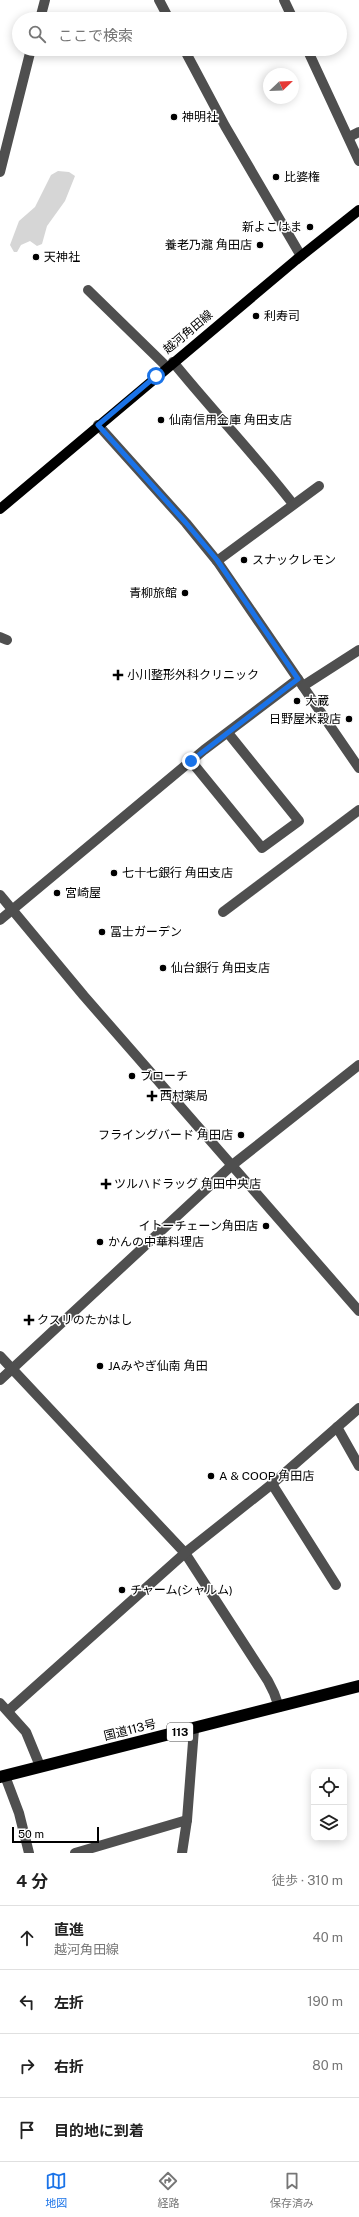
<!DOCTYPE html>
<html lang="ja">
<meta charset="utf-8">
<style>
:root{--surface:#fff;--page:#f2f2f2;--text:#222;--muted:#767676;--line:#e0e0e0;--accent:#1a73e8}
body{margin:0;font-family:"Public Sans","Noto Sans JP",sans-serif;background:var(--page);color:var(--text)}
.controls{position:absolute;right:12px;bottom:12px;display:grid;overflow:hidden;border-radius:8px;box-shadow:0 2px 10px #0003}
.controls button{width:36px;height:36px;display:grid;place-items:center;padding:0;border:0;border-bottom:1px solid var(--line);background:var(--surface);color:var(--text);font:20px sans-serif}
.compass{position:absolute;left:263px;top:68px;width:36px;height:36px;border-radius:50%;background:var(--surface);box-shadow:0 2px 10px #0003;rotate:67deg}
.scale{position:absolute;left:12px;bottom:10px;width:87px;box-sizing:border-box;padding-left:4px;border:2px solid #000;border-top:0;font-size:11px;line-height:14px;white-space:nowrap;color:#000;-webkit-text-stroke:3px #fff;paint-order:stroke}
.stop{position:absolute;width:12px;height:12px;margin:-9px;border:3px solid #1a73e8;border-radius:50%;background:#fff}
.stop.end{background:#1a73e8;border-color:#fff;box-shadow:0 1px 4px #0008}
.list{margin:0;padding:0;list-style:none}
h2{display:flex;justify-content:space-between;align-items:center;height:52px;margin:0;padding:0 16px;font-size:17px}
h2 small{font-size:13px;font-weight:400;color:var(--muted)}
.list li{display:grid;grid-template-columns:26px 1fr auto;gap:12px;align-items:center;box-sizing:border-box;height:64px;padding:0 16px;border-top:1px solid var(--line)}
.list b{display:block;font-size:15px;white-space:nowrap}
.list p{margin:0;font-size:13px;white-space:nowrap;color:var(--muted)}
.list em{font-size:13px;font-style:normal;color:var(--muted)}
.icon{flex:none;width:22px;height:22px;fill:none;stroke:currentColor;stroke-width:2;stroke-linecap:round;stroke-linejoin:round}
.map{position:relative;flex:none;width:359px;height:1853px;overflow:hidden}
.search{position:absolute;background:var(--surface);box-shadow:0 2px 10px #0003;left:12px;right:12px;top:12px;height:44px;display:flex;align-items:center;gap:10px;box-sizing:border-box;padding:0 14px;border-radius:22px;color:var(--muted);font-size:15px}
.sheet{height:308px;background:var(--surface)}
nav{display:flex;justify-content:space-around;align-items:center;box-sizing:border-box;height:56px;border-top:1px solid var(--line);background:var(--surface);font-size:11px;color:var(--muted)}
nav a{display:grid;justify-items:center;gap:2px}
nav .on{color:var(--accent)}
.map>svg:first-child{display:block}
.green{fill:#d6d6d6}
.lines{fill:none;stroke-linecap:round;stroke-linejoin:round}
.minor{stroke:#4f4f4f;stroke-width:10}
.major{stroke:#000;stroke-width:10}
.highway{stroke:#000;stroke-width:12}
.route{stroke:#1a73e8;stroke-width:5}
.poi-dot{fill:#000;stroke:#fff;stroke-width:1.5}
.labels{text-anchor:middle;stroke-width:3;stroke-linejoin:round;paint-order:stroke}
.shield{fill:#fff;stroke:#4c4c4c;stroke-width:1}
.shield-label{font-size:11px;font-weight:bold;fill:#000}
.poi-label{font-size:12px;fill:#000;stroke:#fff;text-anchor:start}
.street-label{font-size:12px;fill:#000;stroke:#fff}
</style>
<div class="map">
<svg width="359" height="1853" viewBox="0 0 359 1853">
<rect width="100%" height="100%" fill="#fff"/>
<path class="green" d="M58 171 69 172 75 176 65 201 47 226 42 244 37 246 30 241 21 245 17 252H14L10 245 19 221 35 207 51 175Z"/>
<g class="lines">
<g class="minor">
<path d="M159 0 169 19"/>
<path d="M284 0 293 19"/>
<path d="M40 19 45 0"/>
<path d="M184 49 225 126 301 256"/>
<path d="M307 49 359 161"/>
<path d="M349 137 359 132"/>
<path d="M0 172 31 49"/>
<path d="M88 290 167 367"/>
<path d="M173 362C212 410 255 455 293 504"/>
<path d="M98 425 186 523 217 561 359 768"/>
<path d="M217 561 319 486"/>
<path d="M0 637 7 640"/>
<path d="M303 686 359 650"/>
<path d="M191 761 262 848 299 821 228 733"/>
<path d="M0 895 84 996 359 1311"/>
<path d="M223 912 359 810"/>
<path d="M0 920 204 750 298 679"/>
<path d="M0 1356 185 1553 268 1681 274 1693 279 1707"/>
<path d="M0 1380 231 1166 359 1065"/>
<path d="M337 1427 359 1466"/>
<path d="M272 1484 336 1585"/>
<path d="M0 1703 26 1732 40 1766"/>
<path d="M8 1711 185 1553 272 1484 359 1408"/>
<path d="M5 1776 19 1813 29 1853"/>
<path d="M75 1853 187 1820"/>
<path d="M182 1853 187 1820 194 1729"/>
</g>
<path class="major" d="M0 509 296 260 359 210"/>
<path class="highway" d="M0 1777 359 1686"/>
</g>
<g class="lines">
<path class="route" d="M156 376 98 425 186 523 217 560 298 679 191 761"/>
</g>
<g class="poi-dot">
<circle cx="174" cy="117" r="4"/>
<circle cx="276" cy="177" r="4"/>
<circle cx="310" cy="227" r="4"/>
<circle cx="260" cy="245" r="4"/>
<circle cx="36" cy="257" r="4"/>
<circle cx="256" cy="316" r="4"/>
<circle cx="161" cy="420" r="4"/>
<circle cx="244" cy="560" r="4"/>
<circle cx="185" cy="593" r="4"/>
<path d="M116 669h4v4h4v4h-4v4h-4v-4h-4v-4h4z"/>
<circle cx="297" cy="701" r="4"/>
<circle cx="349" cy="719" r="4"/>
<circle cx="114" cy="873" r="4"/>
<circle cx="57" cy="893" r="4"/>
<circle cx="102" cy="932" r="4"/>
<circle cx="163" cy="968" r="4"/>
<circle cx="132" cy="1076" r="4"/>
<path d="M150 1090h4v4h4v4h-4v4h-4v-4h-4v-4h4z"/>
<circle cx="241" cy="1135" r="4"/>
<path d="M104 1178h4v4h4v4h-4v4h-4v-4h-4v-4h4z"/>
<circle cx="266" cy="1226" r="4"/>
<circle cx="100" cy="1242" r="4"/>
<path d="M27 1314h4v4h4v4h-4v4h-4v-4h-4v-4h4z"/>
<circle cx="100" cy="1366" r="4"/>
<circle cx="211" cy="1476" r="4"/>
<circle cx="122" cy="1590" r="4"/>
</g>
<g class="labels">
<rect class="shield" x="167" y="1723" width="26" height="18" rx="3"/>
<g class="shield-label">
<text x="180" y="1736">113</text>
</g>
<g class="poi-label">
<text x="182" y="121">神明社</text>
<text x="284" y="181">比婆権</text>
<text x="302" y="231" text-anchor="end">新よこはま</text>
<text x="252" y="249" text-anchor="end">養老乃瀧 角田店</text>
<text x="44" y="261">天神社</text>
<text x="264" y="320">利寿司</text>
<text x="169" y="424">仙南信用金庫 角田支店</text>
<text x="252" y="564">スナックレモン</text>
<text x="177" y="597" text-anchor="end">青柳旅館</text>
<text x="127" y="679">小川整形外科クリニック</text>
<text x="305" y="705">大蔵</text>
<text x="341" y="723" text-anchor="end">日野屋米穀店</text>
<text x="122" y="877">七十七銀行 角田支店</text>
<text x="65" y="897">宮崎屋</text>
<text x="110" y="936">冨士ガーデン</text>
<text x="171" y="972">仙台銀行 角田支店</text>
<text x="140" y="1080">ブローチ</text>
<text x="160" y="1100">西村薬局</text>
<text x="233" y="1139" text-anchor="end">フライングバード 角田店</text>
<text x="114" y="1188">ツルハドラッグ 角田中央店</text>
<text x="258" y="1230" text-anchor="end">イトーチェーン角田店</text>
<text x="108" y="1246">かんの中華料理店</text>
<text x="37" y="1324">クスリのたかはし</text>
<text x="108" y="1370">JAみやぎ仙南 角田</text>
<text x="219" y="1480">A &amp; COOP 角田店</text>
<text x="130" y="1594">チャーム(シャルム)</text>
</g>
<g class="street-label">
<text transform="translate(188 332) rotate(-40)" y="4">越河角田線</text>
<text transform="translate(130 1730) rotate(-14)" y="4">国道113号</text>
</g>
</g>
</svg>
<div class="controls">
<button><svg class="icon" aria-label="locate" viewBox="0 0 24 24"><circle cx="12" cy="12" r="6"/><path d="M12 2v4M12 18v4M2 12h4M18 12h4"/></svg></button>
<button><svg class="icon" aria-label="layers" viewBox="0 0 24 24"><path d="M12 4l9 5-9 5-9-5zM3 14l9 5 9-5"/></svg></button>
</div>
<svg class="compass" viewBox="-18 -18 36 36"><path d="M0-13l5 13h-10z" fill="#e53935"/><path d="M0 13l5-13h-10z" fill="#767676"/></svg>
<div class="scale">50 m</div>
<div class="stop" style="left:156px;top:376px"></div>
<div class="stop end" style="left:191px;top:761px"></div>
<div class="search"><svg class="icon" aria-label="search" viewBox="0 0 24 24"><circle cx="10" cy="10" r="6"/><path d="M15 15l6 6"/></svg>ここで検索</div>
</div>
<section class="sheet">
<h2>4 分<small>徒歩 · 310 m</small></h2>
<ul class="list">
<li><svg class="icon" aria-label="ahead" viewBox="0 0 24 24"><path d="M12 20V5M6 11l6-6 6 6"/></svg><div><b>直進</b><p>越河角田線</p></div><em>40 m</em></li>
<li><svg class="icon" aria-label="left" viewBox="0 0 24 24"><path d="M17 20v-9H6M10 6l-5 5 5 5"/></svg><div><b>左折</b></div><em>190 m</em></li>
<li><svg class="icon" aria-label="right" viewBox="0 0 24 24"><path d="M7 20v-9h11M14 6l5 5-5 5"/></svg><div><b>右折</b></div><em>80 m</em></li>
<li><svg class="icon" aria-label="arrive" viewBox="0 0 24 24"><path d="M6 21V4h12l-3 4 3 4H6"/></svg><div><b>目的地に到着</b></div></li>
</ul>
</section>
<nav>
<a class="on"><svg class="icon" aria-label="map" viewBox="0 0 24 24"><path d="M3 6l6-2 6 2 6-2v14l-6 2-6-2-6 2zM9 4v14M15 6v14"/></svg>地図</a>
<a><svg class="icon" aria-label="directions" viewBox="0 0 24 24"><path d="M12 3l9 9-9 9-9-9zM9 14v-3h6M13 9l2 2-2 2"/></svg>経路</a>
<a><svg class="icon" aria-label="saved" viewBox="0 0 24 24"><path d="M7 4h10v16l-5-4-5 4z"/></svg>保存済み</a>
</nav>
